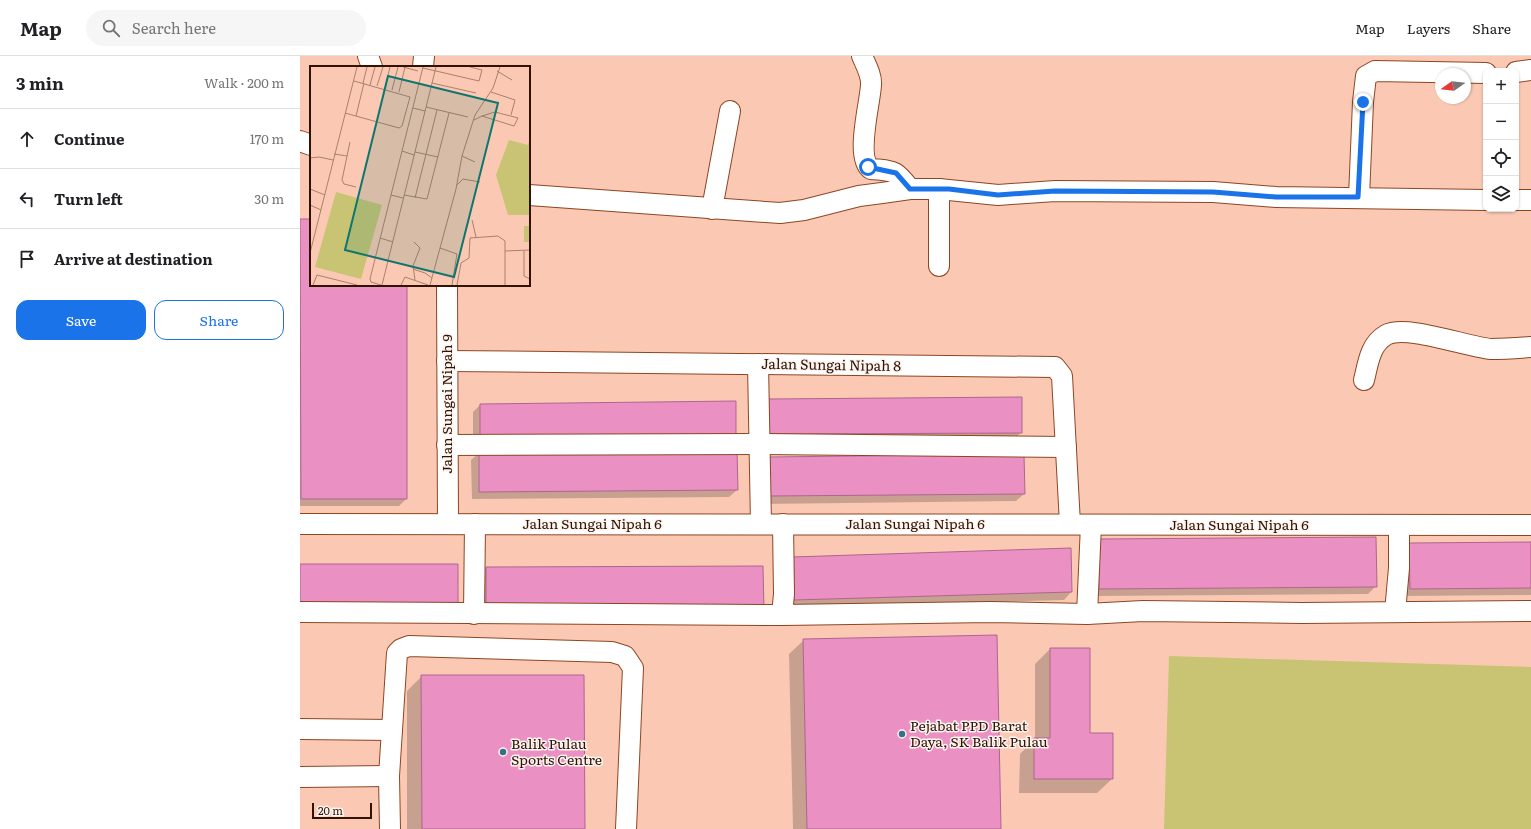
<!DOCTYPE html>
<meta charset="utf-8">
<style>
:root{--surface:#fff;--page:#f6f6f6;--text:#202124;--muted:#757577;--line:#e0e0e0;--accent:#1a73e8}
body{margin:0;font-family:Literata,serif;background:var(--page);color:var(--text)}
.controls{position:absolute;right:12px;top:12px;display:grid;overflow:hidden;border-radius:8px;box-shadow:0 1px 3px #0004}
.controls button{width:36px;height:36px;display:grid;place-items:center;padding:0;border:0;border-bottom:1px solid var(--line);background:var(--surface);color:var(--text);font:20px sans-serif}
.compass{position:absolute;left:1135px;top:12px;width:36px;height:36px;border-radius:50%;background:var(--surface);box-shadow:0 1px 3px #0004;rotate:256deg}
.scale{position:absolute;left:12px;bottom:10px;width:60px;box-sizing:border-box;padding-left:4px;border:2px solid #301304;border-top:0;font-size:11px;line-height:14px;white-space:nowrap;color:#301304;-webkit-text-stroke:3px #fdf4f0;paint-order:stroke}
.stop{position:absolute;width:12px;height:12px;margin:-9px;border:3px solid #1a73e8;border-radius:50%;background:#fff}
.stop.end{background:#1a73e8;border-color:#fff;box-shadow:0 1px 4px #0008}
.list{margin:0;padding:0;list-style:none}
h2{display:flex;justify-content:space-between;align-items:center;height:52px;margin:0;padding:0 16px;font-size:17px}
h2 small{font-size:13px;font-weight:400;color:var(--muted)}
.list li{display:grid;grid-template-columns:26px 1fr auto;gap:12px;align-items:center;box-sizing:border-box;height:60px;padding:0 16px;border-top:1px solid var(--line)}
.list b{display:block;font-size:15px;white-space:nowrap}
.list em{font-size:13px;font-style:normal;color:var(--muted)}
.actions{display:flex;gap:8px;padding:12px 16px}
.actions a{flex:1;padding:9px 0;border:1px solid var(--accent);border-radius:12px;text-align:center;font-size:14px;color:var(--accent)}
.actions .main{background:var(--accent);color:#fff}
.icon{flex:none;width:22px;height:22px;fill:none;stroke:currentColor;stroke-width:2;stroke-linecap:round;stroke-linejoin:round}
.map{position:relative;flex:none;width:1231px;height:773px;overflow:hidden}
header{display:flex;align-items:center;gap:24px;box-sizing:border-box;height:56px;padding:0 20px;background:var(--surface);border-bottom:1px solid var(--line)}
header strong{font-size:19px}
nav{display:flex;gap:22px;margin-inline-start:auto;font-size:14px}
.search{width:280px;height:36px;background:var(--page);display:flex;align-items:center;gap:10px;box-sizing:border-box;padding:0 14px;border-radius:22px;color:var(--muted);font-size:15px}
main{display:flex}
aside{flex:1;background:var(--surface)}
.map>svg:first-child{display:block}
.green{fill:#c9c474}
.shadow{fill:#0003}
.building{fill:#ea90c3;stroke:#ae658f}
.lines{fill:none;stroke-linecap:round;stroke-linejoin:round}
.minor-casing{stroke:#8c4622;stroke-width:22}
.minor{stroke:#fff;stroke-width:20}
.route{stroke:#1a73e8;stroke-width:5}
.poi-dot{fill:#357188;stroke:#fdf4f0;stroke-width:1.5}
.labels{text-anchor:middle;stroke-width:3;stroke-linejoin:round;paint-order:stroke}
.street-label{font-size:14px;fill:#301304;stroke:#fdf4f0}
.poi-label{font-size:14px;fill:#301304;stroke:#fdf4f0;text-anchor:start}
.inset-road{fill:none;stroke:#aa806d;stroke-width:1}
.view{fill:#0f766e;fill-opacity:0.15;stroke:#0f766e;stroke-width:2}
.inset-edge{fill:none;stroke:#301304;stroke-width:2}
</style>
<header>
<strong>Map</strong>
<div class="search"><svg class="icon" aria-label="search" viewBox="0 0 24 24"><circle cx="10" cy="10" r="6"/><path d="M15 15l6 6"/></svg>Search here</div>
<nav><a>Map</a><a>Layers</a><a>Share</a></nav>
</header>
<main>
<aside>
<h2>3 min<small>Walk · 200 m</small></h2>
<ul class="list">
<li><svg class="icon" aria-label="ahead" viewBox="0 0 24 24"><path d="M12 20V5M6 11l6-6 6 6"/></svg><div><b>Continue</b></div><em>170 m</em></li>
<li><svg class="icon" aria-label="left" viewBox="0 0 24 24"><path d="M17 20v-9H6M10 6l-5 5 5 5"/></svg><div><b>Turn left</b></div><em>30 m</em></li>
<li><svg class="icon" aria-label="arrive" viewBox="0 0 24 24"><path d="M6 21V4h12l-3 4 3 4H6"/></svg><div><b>Arrive at destination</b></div></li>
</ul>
<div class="actions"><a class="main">Save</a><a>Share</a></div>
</aside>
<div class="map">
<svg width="1231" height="773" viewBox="0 0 1231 773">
<rect width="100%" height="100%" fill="#fbc9b3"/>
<path class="green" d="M869 600 1231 611V773H864Z"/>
<g class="shadow">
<path d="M11 164V229H106V443L99 450H0V165Z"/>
<path d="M180 349 435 378 173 389V356Z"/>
<path d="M460 351 721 376 714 384 461 385Z"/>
<path d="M179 397 437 434 429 441 172 443 171 404Z"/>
<path d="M461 409 724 438 716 445 461 448Z"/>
<path d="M1231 487V539L1102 540V495L1110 488Z"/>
<path d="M791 491 1076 530 1068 538 792 540Z"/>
<path d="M770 493 771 536 764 544 487 551 485 509Z"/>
<path d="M186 512 455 561 179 562V520Z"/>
<path d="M504 584 700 773H493L489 598Z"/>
<path d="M750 593H789V678L812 723 797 737H719L720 698 735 683V608Z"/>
<path d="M122 620 284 773H107V635Z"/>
</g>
<g class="building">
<path d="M0 163H11V229H107V443H1Z"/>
<path d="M722 341V377L468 378V343Z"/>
<path d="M436 345V379L180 382V348Z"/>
<path d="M437 394 438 434 179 436V396Z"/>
<path d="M724 398 725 438 469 440 468 401Z"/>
<path d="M1076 481 1077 531 799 533 798 483Z"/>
<path d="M1231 486V532L1110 533 1109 487Z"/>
<path d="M771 492 772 536 494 544 492 501Z"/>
<path d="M0 508H158V549L0 550Z"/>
<path d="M463 510 464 554 186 555V511Z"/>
<path d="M697 579 701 773H507L503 583Z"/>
<path d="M750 592H790V677H813V723H734V682H750Z"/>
<path d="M121 619H284L285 773H122Z"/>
</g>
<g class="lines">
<g class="minor-casing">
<g id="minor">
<path d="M68 0 72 11"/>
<path d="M562 0C566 9 572 20 571 29 570 48 555 102 571 113 595 115 595 114 610 133"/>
<path d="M123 11 124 0"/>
<path d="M1216 16 1231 14"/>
<path d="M0 85 11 89"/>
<path d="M639 133V210"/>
<path d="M229 139 480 157 504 154 559 140 582 137 610 133H639L698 139 755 135 913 136 976 141 1186 144"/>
<path d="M1059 141 1063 46 1066 20 1075 15 1186 17"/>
<path d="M1216 144H1231"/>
<path d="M412 153 430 55"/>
<path d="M147 229 148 468"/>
<path d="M147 305 755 311 762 320 770 468"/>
<path d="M458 308 461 468"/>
<path d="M1064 324C1068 308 1070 288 1086 279 1106 268 1167 291 1191 293 1204 293 1218 292 1231 291"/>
<path d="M147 389 460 388 766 391"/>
<path d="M0 468 1231 469"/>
<path d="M483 468 484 538 482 559 690 556 787 558 843 555 1002 557 1231 555"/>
<path d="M0 556 482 559"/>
<path d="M1095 556 1099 512V469"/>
<path d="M174 558 175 468"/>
<path d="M787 558 791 469"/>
<path d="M0 673 92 674"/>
<path d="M0 721 89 720"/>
<path d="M90 773 89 720 97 597 101 593 109 590 312 596 325 600 333 612 326 773"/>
</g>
</g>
<use href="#minor" class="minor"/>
</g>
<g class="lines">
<path class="route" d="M568 111 596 117 610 133H649L698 139 755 135 913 136 976 141H1058L1063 46"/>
</g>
<g class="poi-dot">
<circle cx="602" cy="678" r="4"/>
<circle cx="203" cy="696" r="4"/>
</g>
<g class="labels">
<g class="street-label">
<text transform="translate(531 309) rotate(1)" y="5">Jalan Sungai Nipah 8</text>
<text transform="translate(147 348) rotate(-90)" y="5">Jalan Sungai Nipah 9</text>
<text x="292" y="473">Jalan Sungai Nipah 6</text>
<text x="615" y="473">Jalan Sungai Nipah 6</text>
<text x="939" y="474">Jalan Sungai Nipah 6</text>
</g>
<g class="poi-label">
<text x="610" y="675">Pejabat PPD Barat<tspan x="610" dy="16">Daya, SK Balik Pulau</tspan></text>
<text x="211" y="693">Balik Pulau<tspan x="211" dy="16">Sports Centre</tspan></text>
</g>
</g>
<g transform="translate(10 10)">
<rect width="220" height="220" fill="#fbc9b3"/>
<path d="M220 72V149H198L186 109 199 74 218 79ZM26 126 72 139 51 213 5 201ZM214 160H220V176H214Z" fill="#c9c474"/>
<path class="inset-road" d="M93 1 108 5M113 2 169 15 172 4 160 1M187 5 202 14M53 17 57 1M122 17 166 27M60 19 65 1M67 20 73 1M75 22 80 1M82 24 88 1M89 26 95 1M181 26 205 34 201 49M116 41 158 51M103 42 115 45M35 47 89 62 92 60 100 31 44 15M46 50 54 17M164 54 172 50 185 46 208 52 204 60 172 50M40 76 32 114 34 118 46 121M92 85 113 1M105 86 128 91M24 88 37 90M152 90 165 96M0 92 9 91 23 94M147 119 153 113 170 116M0 123 15 129M81 129 93 132M94 129 117 133 139 47M105 132 127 44M0 139 11 144M162 154 166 171M70 172 83 176M104 176 110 182 103 200 105 214M130 182 147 188 142 219M195 185 220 184M214 185V210L220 213M0 187 47 1M103 203 115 207 122 212M3 219 7 209 47 219M71 219 61 216 60 213 92 85 104 89M72 219 126 1M91 219 95 211 118 219M120 219 146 123 152 90 165 49 183 22 190 1M147 219 151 197 159 192 160 172 188 170 195 175V219"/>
<path class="view" d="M78 10 188 37 144 211 35 184Z"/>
<rect width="220" height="220" class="inset-edge"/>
</g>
</svg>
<div class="controls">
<button>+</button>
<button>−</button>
<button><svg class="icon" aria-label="locate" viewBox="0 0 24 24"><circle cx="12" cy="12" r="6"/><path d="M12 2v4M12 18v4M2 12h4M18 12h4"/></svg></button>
<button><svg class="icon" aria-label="layers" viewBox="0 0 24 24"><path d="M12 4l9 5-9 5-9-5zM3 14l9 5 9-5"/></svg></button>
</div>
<svg class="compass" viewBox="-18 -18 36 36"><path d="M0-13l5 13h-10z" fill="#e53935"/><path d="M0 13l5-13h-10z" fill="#757577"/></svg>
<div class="scale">20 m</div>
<div class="stop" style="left:568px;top:111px"></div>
<div class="stop end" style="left:1063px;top:46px"></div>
</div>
</main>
